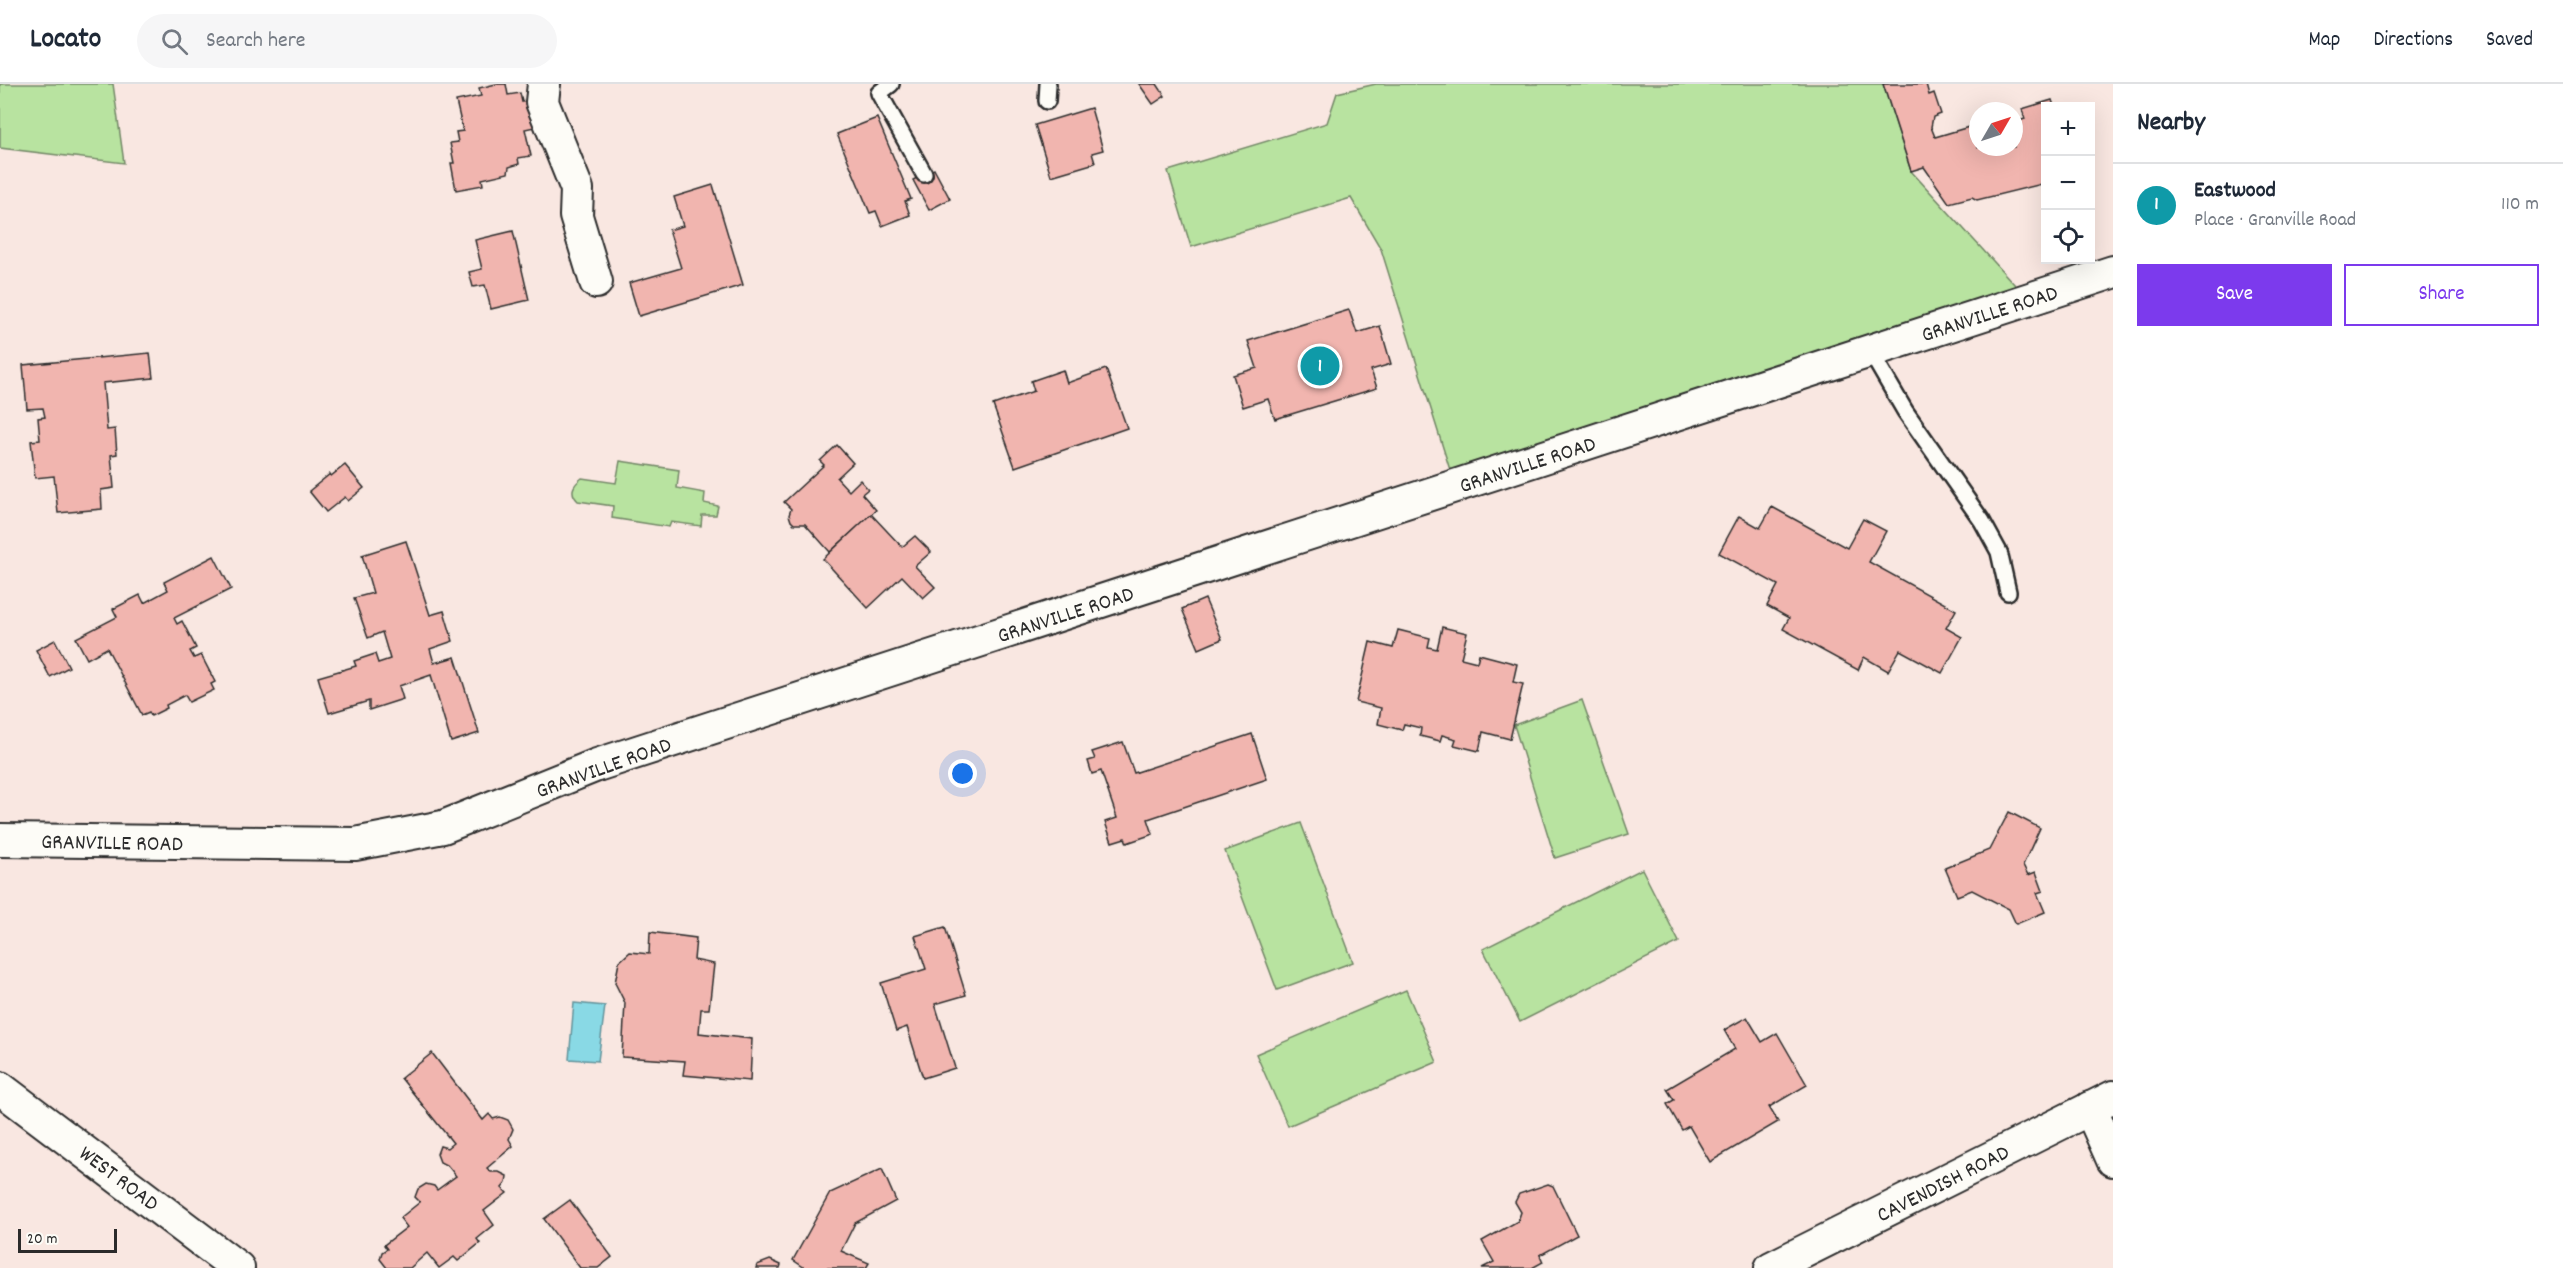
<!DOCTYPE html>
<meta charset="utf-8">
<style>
:root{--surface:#fff;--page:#f6f6f7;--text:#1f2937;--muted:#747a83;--line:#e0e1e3;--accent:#7c3aed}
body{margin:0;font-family:Dekko,sans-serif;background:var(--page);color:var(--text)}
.controls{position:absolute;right:18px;top:18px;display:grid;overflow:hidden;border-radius:0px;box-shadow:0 6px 24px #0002}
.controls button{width:54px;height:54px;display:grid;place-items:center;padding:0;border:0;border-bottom:2px solid var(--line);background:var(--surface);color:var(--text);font:30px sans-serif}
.compass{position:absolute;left:1969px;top:18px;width:54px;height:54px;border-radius:50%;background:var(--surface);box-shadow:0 6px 24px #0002;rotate:51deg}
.scale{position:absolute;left:18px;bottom:15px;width:99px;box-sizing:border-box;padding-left:6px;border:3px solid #2b2b2b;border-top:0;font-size:16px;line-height:21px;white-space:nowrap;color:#2b2b2b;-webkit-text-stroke:4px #fdfcf7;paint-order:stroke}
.you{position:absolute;left:963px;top:690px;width:21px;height:21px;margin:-15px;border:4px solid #fff;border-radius:50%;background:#1a73e8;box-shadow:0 0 0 9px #1a73e833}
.badge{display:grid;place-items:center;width:39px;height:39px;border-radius:50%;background:var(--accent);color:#fff;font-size:20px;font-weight:700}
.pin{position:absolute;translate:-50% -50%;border:3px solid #fff;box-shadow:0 2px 6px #0006}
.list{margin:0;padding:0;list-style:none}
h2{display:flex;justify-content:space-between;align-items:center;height:78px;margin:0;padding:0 24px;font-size:26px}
h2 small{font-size:20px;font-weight:400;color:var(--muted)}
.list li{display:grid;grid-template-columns:39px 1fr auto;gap:18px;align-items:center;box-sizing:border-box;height:84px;padding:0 24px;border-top:2px solid var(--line)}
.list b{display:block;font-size:22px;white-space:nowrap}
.list p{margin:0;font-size:20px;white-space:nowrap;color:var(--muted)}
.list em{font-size:20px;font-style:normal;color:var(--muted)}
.actions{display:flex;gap:12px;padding:18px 24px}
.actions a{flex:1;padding:14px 0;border:2px solid var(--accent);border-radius:0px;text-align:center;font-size:21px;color:var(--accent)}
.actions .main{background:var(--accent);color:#fff}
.icon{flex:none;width:33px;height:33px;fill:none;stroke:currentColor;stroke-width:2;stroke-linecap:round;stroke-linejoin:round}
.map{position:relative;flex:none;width:2113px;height:1184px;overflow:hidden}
header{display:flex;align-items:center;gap:36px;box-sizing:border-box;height:84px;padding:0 30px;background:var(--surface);border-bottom:2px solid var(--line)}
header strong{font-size:28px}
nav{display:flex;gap:33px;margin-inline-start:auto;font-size:21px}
.search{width:420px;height:54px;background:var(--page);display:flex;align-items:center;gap:15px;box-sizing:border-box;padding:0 21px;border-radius:33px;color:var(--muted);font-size:22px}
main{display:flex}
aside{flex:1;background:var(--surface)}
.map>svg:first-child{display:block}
.green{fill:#b8e3a0;stroke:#728766;stroke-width:1.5}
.water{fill:#89d9e5;stroke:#63939b;stroke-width:1.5}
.building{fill:#f1b5af;stroke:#2b2b2b;stroke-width:1.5}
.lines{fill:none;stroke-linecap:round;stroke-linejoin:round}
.lane-casing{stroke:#2b2b2b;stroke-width:20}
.street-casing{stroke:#2b2b2b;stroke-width:36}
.lane{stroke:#fdfcf7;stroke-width:15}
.street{stroke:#fdfcf7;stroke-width:32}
.labels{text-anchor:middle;stroke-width:5;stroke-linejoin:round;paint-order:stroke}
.street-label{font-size:22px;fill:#2b2b2b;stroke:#fdfcf7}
</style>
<header>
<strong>Locato</strong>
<div class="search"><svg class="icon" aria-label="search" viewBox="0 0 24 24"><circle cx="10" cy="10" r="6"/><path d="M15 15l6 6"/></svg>Search here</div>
<nav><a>Map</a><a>Directions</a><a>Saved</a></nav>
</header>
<main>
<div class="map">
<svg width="2113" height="1184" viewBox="0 0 2113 1184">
<rect width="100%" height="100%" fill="#f9e7e1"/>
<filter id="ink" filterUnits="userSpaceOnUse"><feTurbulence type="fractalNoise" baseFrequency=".0167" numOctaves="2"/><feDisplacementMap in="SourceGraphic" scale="12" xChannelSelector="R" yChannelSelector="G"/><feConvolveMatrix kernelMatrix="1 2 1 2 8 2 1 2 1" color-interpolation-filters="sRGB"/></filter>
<g filter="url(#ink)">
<g class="green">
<path d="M0 0H113L124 79 0 64Z"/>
<path d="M1376 0H1883L1911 87 2035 223 1455 402 1381 165 1351 114 1191 163 1168 87 1327 39 1337 9Z"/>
<path d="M620 377 679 386 677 404 705 409 704 419 718 422 716 431H702L701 442 671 438 669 443 612 434 613 422 578 417C569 408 573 401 582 394L616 399Z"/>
<path d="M1582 616 1629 750 1555 774 1514 641Z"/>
<path d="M1301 739 1353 878 1277 906 1225 767Z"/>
<path d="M1642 785 1679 858 1520 938 1483 865Z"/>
<path d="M1406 906 1437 978 1288 1042 1256 970Z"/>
</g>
<path class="water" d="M574 919 605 922 598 977 569 975Z"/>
<g class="building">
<path d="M496 0H506L508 11 520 9 522 18 534 15 539 42 525 45 531 72 518 74 519 80 509 83 508 89 482 95 483 101 456 106 451 79H454L450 59 458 58 456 48 463 47 456 17 481 12 479 4Z"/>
<path d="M1139 0H1157L1165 12 1153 20Z"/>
<path d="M1883 0H1926L1929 11 1934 9 1941 30 1933 33 1931 43 1935 53 1969 43 1972 52 1978 50V63H2014V33L2016 38 2025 35 2022 25 2052 16 2054 22H2046V99L1977 116 1972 113 1949 119 1924 83 1911 87Z"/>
<path d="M1091 24 1103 66 1092 69 1095 79 1051 92 1035 41Z"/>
<path d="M877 34 911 115 905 117 910 131 882 142 876 127 870 129 837 50Z"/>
<path d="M934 85 950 115 929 126 913 96Z"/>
<path d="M713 101 743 201 639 232 629 199 681 184 669 146 683 142 674 113Z"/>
<path d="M513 147 529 216 491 225 485 201 473 203 469 188 482 185 475 156Z"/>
<path d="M1349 226 1357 249 1380 242 1391 280 1371 286 1377 304 1275 335 1268 315 1243 323 1233 291 1257 284 1248 257Z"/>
<path d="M150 269 153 294 103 299 107 346 115 345 117 370 111 371 114 404 101 406 102 425 58 429 54 392 35 394 31 357 40 356 38 334 45 333 43 324 27 325 23 281Z"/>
<path d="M1106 285 1127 344 1015 383 993 321 1034 307 1031 297 1063 286 1067 299Z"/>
<path d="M837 361 853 379 837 394 849 407 860 396 868 405 862 410 876 426 830 468 805 440H794L791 437 789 431 791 425 784 418 824 381 820 377Z"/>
<path d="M345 381 364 404 348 417 345 413 326 428 309 407 330 390 331 392Z"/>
<path d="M1772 423 1847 464 1863 435 1886 447 1869 478 1956 526 1946 544 1962 553 1942 589 1900 566 1888 587 1864 573 1858 586 1783 545 1789 534 1767 522 1778 501 1719 469 1739 432 1760 444Z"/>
<path d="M871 430 902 463 915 452 931 468 915 482 935 503 923 514 902 492 868 524 823 475Z"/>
<path d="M406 457 430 531 444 527 453 557 430 565 434 579 455 573 479 649 451 658 431 591 399 602 403 615 369 626V617L329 629 318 593 356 582 354 577 375 570 378 579 390 575 382 548 368 554 354 514 373 509 362 471Z"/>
<path d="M214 472 231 505 174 534 177 540 182 537 196 564 190 567 194 574 201 571 215 598 211 600 214 606 189 618 185 611 166 621 167 624 151 632 149 628 142 631 107 564 87 575 76 554 117 533 113 525 140 511 144 519 168 506 164 498Z"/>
<path d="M1205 515 1222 555 1199 565 1182 525Z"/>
<path d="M1442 543 1467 549 1461 574 1477 578 1479 570 1517 580 1513 598 1523 600 1510 655 1483 648 1479 667 1454 661 1456 655 1442 651 1440 657 1420 652 1421 644 1404 640 1402 646 1378 640 1381 624 1356 618 1370 558 1393 564 1398 546 1430 554 1428 563 1437 565Z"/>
<path d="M55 556 69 583 50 593 36 566Z"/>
<path d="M1252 650 1267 695 1148 735 1153 750 1127 759 1125 754 1112 758 1105 738 1117 734 1101 687 1092 690 1088 677 1095 675 1092 668 1123 658 1134 689Z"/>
<path d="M2009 728 2040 744 2023 781 2028 791 2036 788 2043 807 2037 809 2045 828 2016 840 2009 825 1972 806 1957 812 1945 784 1989 766Z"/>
<path d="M945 843 966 911 935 920 955 984 923 994 907 943 896 947 881 899 926 885 915 852Z"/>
<path d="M650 848 696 854 694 876 714 880 709 925H701L699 949 752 955 750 997 683 991 685 977 622 973 625 919 615 899 619 878 630 868 649 870Z"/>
<path d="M1747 933 1762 958 1777 949 1807 1001 1769 1023 1778 1038 1710 1078 1689 1042 1682 1046 1667 1020 1674 1016 1667 1005 1735 965 1724 946Z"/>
<path d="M432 969 483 1036 489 1030 493 1035 500 1033 508 1036 513 1045 509 1055 513 1062 487 1084 491 1088H499L507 1092 506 1099 502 1104 507 1109 484 1127 494 1141 477 1155 480 1159 458 1177 454 1173 439 1184 427 1169 410 1184H387L380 1175 382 1168 387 1165 384 1161 407 1143 400 1134 420 1118 415 1113 418 1105 426 1100 434 1102 437 1106 456 1092 448 1082 440 1078 437 1070 440 1062 447 1064 453 1059 401 994Z"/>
<path d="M882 1085 896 1117 855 1139 841 1167 869 1179 866 1184H805L793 1176 830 1109Z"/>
<path d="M1548 1100 1553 1102 1577 1151 1540 1171 1543 1178 1532 1184H1482L1494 1178 1482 1157 1518 1137 1521 1128 1515 1118 1519 1110Z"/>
<path d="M570 1116 612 1173 598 1184H580L544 1135Z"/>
<path d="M770 1176 781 1181 780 1184H756L757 1181Z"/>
</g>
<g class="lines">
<g class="lane-casing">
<g id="lane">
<path d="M891 0 879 9 924 90"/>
<path d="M1047 17 1048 0"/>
<path d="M1870 267 1905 327 1982 437 1999 468 2008 508"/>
</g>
</g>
<g class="street-casing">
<g id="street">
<path d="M544 0 542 18 577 105 576 132 596 198"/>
<path d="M0 756 355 760 443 743 597 681 2113 188"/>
<path d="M0 1004 238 1184"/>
<path d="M2090 1024 2113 1076"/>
<path d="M1771 1184 2113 1013"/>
</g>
</g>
<use href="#lane" class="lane"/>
<use href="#street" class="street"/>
</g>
</g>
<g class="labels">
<g class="street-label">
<text transform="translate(1989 228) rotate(-18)" y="8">GRANVILLE ROAD</text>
<text transform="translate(1527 379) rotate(-18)" y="8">GRANVILLE ROAD</text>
<text transform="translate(1065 529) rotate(-18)" y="8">GRANVILLE ROAD</text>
<text transform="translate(603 682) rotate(-20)" y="8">GRANVILLE ROAD</text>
<text transform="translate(112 757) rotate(1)" y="8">GRANVILLE ROAD</text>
<text transform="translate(120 1093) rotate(37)" y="8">WEST ROAD</text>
<text transform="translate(1942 1098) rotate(-27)" y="8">CAVENDISH ROAD</text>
</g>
</g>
</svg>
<div class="controls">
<button>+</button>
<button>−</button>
<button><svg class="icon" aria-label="locate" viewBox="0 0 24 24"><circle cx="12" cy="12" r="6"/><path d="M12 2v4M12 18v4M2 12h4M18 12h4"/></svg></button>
</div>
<svg class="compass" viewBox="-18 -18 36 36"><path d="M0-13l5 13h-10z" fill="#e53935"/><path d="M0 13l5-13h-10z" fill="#747a83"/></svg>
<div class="scale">20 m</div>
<div class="you"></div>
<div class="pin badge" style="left:1320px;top:282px;background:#0f9aa8">1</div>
</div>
<aside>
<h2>Nearby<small></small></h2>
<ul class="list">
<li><span class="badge" style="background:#0f9aa8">1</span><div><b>Eastwood</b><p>Place · Granville Road</p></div><em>110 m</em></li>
</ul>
<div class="actions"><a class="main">Save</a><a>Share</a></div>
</aside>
</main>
